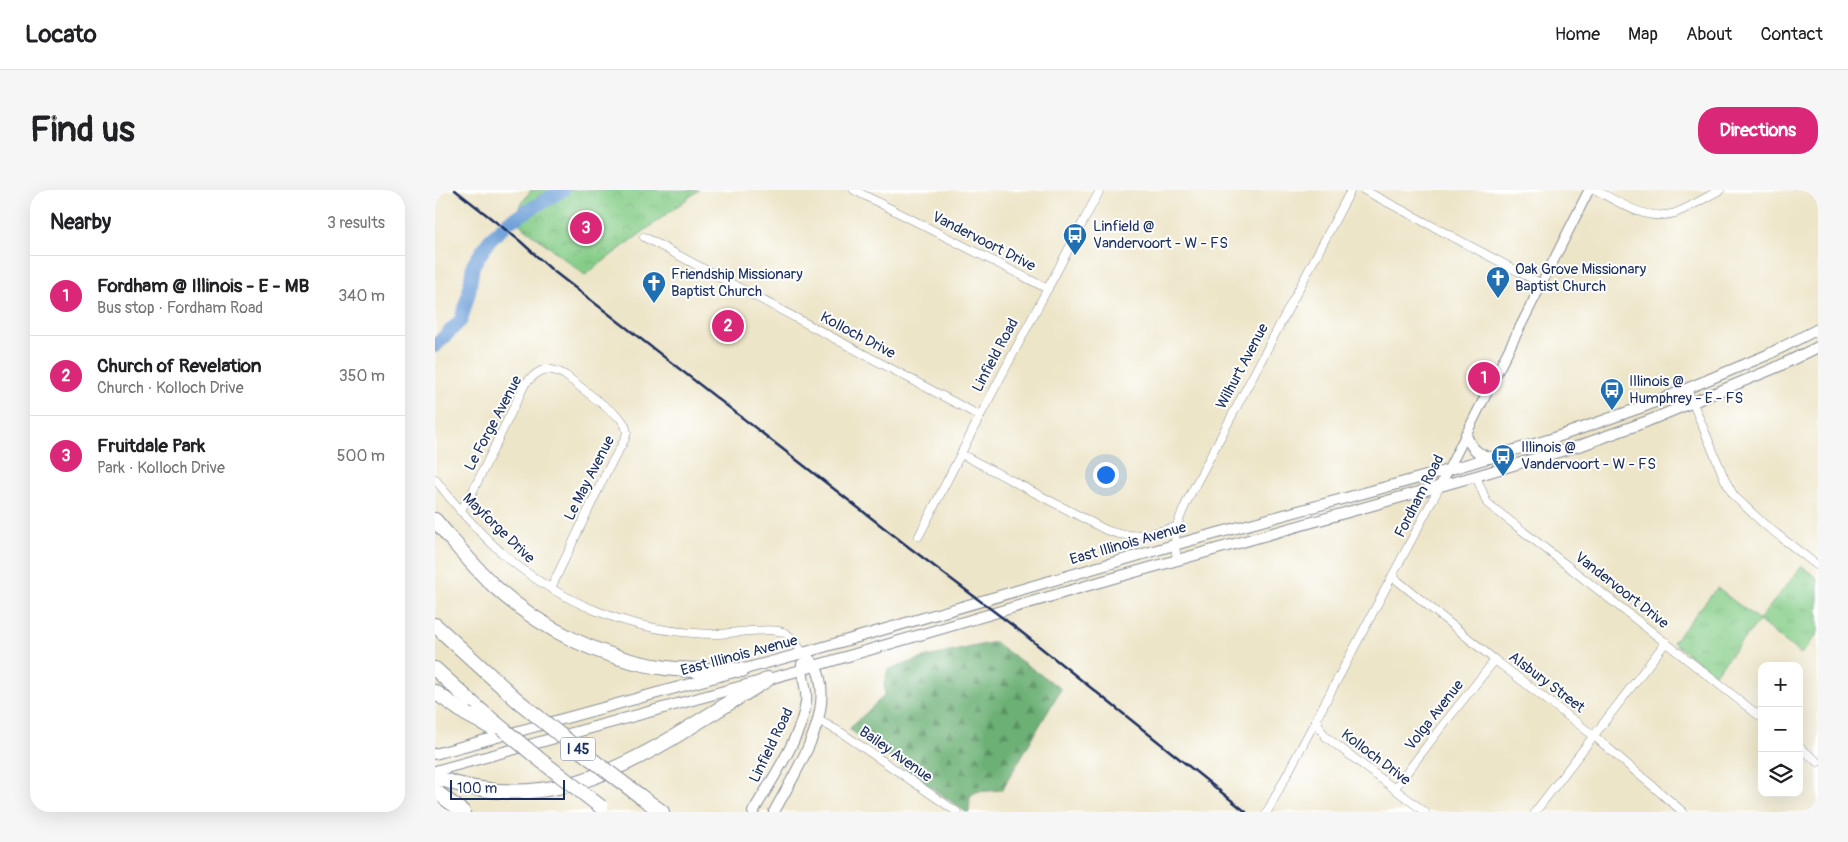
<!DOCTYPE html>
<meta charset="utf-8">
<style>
:root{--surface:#fff;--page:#f6f6f6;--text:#202124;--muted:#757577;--line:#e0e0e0;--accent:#db2777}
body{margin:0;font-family:Pangolin,sans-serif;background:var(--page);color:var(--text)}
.controls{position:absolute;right:15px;bottom:15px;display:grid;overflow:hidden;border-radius:10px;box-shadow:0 5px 20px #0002}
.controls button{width:45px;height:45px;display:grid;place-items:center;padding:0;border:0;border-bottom:1px solid var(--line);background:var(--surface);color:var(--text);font:25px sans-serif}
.scale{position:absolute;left:15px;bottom:12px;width:115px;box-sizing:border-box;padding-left:5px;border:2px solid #1b2f5e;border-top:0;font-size:14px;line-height:18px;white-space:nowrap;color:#1b2f5e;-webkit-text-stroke:4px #fff;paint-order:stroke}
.you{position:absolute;left:670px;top:284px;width:18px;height:18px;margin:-12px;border:4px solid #fff;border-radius:50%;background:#1a73e8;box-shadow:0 0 0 8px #1a73e833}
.badge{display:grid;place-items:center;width:32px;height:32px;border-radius:50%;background:var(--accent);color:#fff;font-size:16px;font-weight:700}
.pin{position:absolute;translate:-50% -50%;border:2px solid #fff;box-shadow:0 1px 5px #0006}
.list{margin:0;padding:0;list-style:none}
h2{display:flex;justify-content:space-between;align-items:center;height:65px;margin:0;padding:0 20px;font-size:21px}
h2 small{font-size:16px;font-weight:400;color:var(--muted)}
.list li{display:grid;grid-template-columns:32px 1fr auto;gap:15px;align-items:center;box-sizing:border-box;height:80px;padding:0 20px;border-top:1px solid var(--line)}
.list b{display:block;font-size:19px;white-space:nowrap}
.list p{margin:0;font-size:16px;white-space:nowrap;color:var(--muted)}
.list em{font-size:16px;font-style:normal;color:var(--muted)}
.icon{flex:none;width:28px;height:28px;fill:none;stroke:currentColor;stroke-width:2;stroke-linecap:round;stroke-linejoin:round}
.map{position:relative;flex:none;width:1383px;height:622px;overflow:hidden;border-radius:20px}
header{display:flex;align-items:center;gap:30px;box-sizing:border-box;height:70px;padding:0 25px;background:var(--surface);border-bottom:1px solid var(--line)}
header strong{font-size:24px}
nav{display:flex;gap:28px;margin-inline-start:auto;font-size:18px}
.intro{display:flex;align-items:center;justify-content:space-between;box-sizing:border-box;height:120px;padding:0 30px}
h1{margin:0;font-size:35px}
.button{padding:12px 22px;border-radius:20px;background:var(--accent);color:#fff;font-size:18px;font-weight:700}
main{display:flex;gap:30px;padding:0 30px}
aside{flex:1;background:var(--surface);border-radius:20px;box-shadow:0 5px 20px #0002}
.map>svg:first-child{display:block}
.grass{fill:url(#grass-tufts);stroke:#507e73}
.forest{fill:url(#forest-firs);stroke:#447069}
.park{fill:url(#park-crowns);stroke:#507e73}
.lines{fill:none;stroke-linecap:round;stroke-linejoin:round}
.river{stroke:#6d9fd7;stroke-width:14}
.minor-casing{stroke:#848a93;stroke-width:9}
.tertiary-casing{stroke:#848a93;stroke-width:11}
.secondary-casing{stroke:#848a93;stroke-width:12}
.motorway-casing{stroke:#848a93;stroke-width:16}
.minor{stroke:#fff;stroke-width:8}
.tertiary{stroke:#fff;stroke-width:9}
.secondary{stroke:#fff;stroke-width:10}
.motorway{stroke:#fff;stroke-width:14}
.rail{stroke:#1b2f5e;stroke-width:2.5}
.motorway-bridge-casing{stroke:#848a93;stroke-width:16;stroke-linecap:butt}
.motorway-bridge{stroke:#fff;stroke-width:14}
.labels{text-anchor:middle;stroke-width:4;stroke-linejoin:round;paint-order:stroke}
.shield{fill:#fff;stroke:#5f6d8e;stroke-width:1}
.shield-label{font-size:14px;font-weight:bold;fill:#1b2f5e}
.poi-label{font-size:15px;fill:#1b2f5e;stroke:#fff;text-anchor:start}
.street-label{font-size:15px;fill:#1b2f5e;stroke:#fff}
</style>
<header>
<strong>Locato</strong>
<nav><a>Home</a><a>Map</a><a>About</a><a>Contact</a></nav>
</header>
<div class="intro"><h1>Find us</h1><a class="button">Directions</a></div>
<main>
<aside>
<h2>Nearby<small>3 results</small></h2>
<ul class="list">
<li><span class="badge">1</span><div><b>Fordham @ Illinois - E - MB</b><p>Bus stop · Fordham Road</p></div><em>340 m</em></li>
<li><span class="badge">2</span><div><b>Church of Revelation</b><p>Church · Kolloch Drive</p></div><em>350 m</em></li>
<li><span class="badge">3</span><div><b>Fruitdale Park</b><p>Park · Kolloch Drive</p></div><em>500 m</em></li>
</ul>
</aside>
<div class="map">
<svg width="1383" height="622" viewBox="0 0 1383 622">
<defs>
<pattern id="grass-tufts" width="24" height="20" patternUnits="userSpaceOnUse" patternTransform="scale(1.25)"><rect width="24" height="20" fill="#86cd88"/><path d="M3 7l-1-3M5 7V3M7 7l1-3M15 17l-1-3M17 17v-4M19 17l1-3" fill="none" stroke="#73b078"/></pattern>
<pattern id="forest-firs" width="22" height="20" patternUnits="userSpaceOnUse" patternTransform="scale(1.25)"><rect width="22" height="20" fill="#6cb074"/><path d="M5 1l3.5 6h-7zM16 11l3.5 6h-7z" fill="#589062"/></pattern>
<pattern id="park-crowns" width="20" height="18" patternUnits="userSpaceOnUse" patternTransform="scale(1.25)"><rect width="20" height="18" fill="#86cd88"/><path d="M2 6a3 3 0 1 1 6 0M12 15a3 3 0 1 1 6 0" fill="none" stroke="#73b078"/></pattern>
</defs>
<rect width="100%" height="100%" fill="#fff"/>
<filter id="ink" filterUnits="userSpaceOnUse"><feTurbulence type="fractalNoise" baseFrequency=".02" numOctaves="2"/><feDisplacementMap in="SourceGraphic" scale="10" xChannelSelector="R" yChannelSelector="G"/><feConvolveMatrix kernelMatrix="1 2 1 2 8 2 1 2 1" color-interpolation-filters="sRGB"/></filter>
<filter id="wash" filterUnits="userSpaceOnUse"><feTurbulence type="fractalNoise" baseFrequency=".0096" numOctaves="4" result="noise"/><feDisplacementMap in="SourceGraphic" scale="20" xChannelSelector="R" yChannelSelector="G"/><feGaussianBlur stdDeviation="1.12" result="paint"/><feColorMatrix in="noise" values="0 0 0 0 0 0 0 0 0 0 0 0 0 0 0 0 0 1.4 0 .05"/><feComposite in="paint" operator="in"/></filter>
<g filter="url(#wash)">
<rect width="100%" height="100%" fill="#ede5c8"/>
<path class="grass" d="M1367 376 1383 389V443L1366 464 1324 431 1279 485 1238 452 1282 398 1324 430Z"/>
<path class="forest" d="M559 452 626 499 567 600 541 602 535 606 534 622H531L414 539 450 505 449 494 453 480 488 468Z"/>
<path class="park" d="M96 0H264L150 85 77 28Z"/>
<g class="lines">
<path class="river" d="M0 156 26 130 34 102 38 75 54 51 72 33 128 0"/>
</g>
</g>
<g filter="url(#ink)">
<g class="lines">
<g class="minor-casing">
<g id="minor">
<path d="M419 0 613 99"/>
<path d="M929 0 1107 94"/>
<path d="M1161 0C1185 13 1212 32 1240 23 1256 17 1271 7 1285 0"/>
<path d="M209 47 545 226"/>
<path d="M1252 199 1290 290 1299 306 1329 334 1383 376"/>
<path d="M526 264 671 340C697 350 714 344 740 337"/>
<path d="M1041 286 1052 313 1327 528"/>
<path d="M0 289C46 349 90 392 162 421 199 436 243 444 284 444 299 443 331 438 344 441 356 443 361 454 368 463"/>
<path d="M25 321 36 305 90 194C104 179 111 175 130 185L185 228 190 235 192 242 190 249 171 283 116 398"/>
<path d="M484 346 545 226 665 0"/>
<path d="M742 370C737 342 742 333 754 307L916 0"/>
<path d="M958 387 1060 470 1159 546 1248 622"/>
<path d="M881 529 886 540 891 547 990 622"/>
<path d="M383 530 407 543 522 622"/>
<path d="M1364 557 1383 572"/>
<path d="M960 598 1004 540 1060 470"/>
<path d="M832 622 1005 296"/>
<path d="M1100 622 1231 452"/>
</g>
</g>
<g class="tertiary-casing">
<path id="tertiary" d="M1005 296 1154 0"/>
</g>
<g class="secondary-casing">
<g id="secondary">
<path d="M1031 244C1035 258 1042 263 1055 268"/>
<path d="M0 564 368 463 739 355 1013 280 1116 249 1213 215 1332 165 1383 139"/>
<path d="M0 581 366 480 668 391 1041 286 1147 255 1213 231 1256 213 1340 178 1383 157"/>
<path d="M318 622C335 592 367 547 371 512 373 499 366 487 367 474"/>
<path d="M339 622C359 584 402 522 381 477 379 472 372 468 368 463"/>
</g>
</g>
<g class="motorway-casing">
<g id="motorway">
<path d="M0 330C19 352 37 375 58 395 105 439 167 469 231 478 256 481 282 480 307 480"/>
<path d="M0 435 82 510"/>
<path d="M0 479 45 520"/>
<path d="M0 502 31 524"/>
<path d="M0 587C95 622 171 590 252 539 279 522 306 506 333 489"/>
<path d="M0 601 28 622"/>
<path d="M205 606 227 622"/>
</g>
</g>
<use href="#minor" class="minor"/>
<use href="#tertiary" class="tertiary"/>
<use href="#secondary" class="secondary"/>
<use href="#motorway" class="motorway"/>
<path class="rail" d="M20 0 85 51 117 80 148 104 475 358 585 441 811 622"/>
<g class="motorway-bridge-casing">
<g id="motorway-bridge">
<path d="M82 510 139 556 205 606"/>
<path d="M45 520 104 569 166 617"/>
<path d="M31 524 57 538"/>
</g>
</g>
<use href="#motorway-bridge" class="motorway-bridge"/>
</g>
</g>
<defs>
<g id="bus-pin" transform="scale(1.25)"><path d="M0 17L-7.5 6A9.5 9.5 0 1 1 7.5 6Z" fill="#1f6fb2" stroke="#fff"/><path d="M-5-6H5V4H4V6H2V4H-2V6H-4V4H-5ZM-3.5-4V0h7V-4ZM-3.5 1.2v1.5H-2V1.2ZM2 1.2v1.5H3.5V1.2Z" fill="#fff"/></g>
<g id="church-pin" transform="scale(1.25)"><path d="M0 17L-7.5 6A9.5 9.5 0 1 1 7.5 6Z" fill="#1f6fb2" stroke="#fff"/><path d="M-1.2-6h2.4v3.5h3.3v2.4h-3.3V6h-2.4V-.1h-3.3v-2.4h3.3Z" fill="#fff"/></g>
</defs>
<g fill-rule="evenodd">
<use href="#bus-pin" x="640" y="45"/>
<use href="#church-pin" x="1063" y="88"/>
<use href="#church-pin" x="219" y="93"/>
<use href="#bus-pin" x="1177" y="200"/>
<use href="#bus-pin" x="1068" y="266"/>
</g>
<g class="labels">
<rect class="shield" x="125.5" y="547.5" width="35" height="23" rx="4"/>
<g class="shield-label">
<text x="143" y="564">I 45</text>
</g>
<g class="poi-label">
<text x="658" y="41">Linfield @<tspan x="658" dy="17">Vandervoort - W - FS</tspan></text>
<text x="1080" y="84">Oak Grove Missionary<tspan x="1080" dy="17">Baptist Church</tspan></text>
<text x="236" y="89">Friendship Missionary<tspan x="236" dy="17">Baptist Church</tspan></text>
<text x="1194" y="196">Illinois @<tspan x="1194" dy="17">Humphrey - E - FS</tspan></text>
<text x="1086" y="262">Illinois @<tspan x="1086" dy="17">Vandervoort - W - FS</tspan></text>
</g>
<g class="street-label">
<text transform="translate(549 51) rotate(27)" y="5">Vandervoort Drive</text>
<text transform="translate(423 145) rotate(28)" y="5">Kolloch Drive</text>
<text transform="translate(560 165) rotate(-62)" y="5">Linfield Road</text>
<text transform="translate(807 176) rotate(-62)" y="5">Wilhurt Avenue</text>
<text transform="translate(58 233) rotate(-62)" y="5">Le Forge Avenue</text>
<text transform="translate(154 288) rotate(-63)" y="5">Le May Avenue</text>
<text transform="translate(984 306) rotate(-63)" y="5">Fordham Road</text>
<text transform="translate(64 338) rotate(44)" y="5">Mayforge Drive</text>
<text transform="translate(693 353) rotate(-16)" y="5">East Illinois Avenue</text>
<text transform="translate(1187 400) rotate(38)" y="5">Vandervoort Drive</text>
<text transform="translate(304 465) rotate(-15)" y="5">East Illinois Avenue</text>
<text transform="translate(1112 492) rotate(37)" y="5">Alsbury Street</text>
<text transform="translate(999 525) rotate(-52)" y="5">Volga Avenue</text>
<text transform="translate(336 555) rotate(-64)" y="5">Linfield Road</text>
<text transform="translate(461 564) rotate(35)" y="5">Bailey Avenue</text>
<text transform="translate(941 567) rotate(37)" y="5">Kolloch Drive</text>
</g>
</g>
</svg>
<div class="controls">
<button>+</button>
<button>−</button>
<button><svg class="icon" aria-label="layers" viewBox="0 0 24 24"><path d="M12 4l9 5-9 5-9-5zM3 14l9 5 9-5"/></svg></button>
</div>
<div class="scale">100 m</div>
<div class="you"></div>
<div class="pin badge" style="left:1049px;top:188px">1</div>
<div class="pin badge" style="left:293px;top:136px">2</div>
<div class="pin badge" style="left:151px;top:38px">3</div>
</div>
</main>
